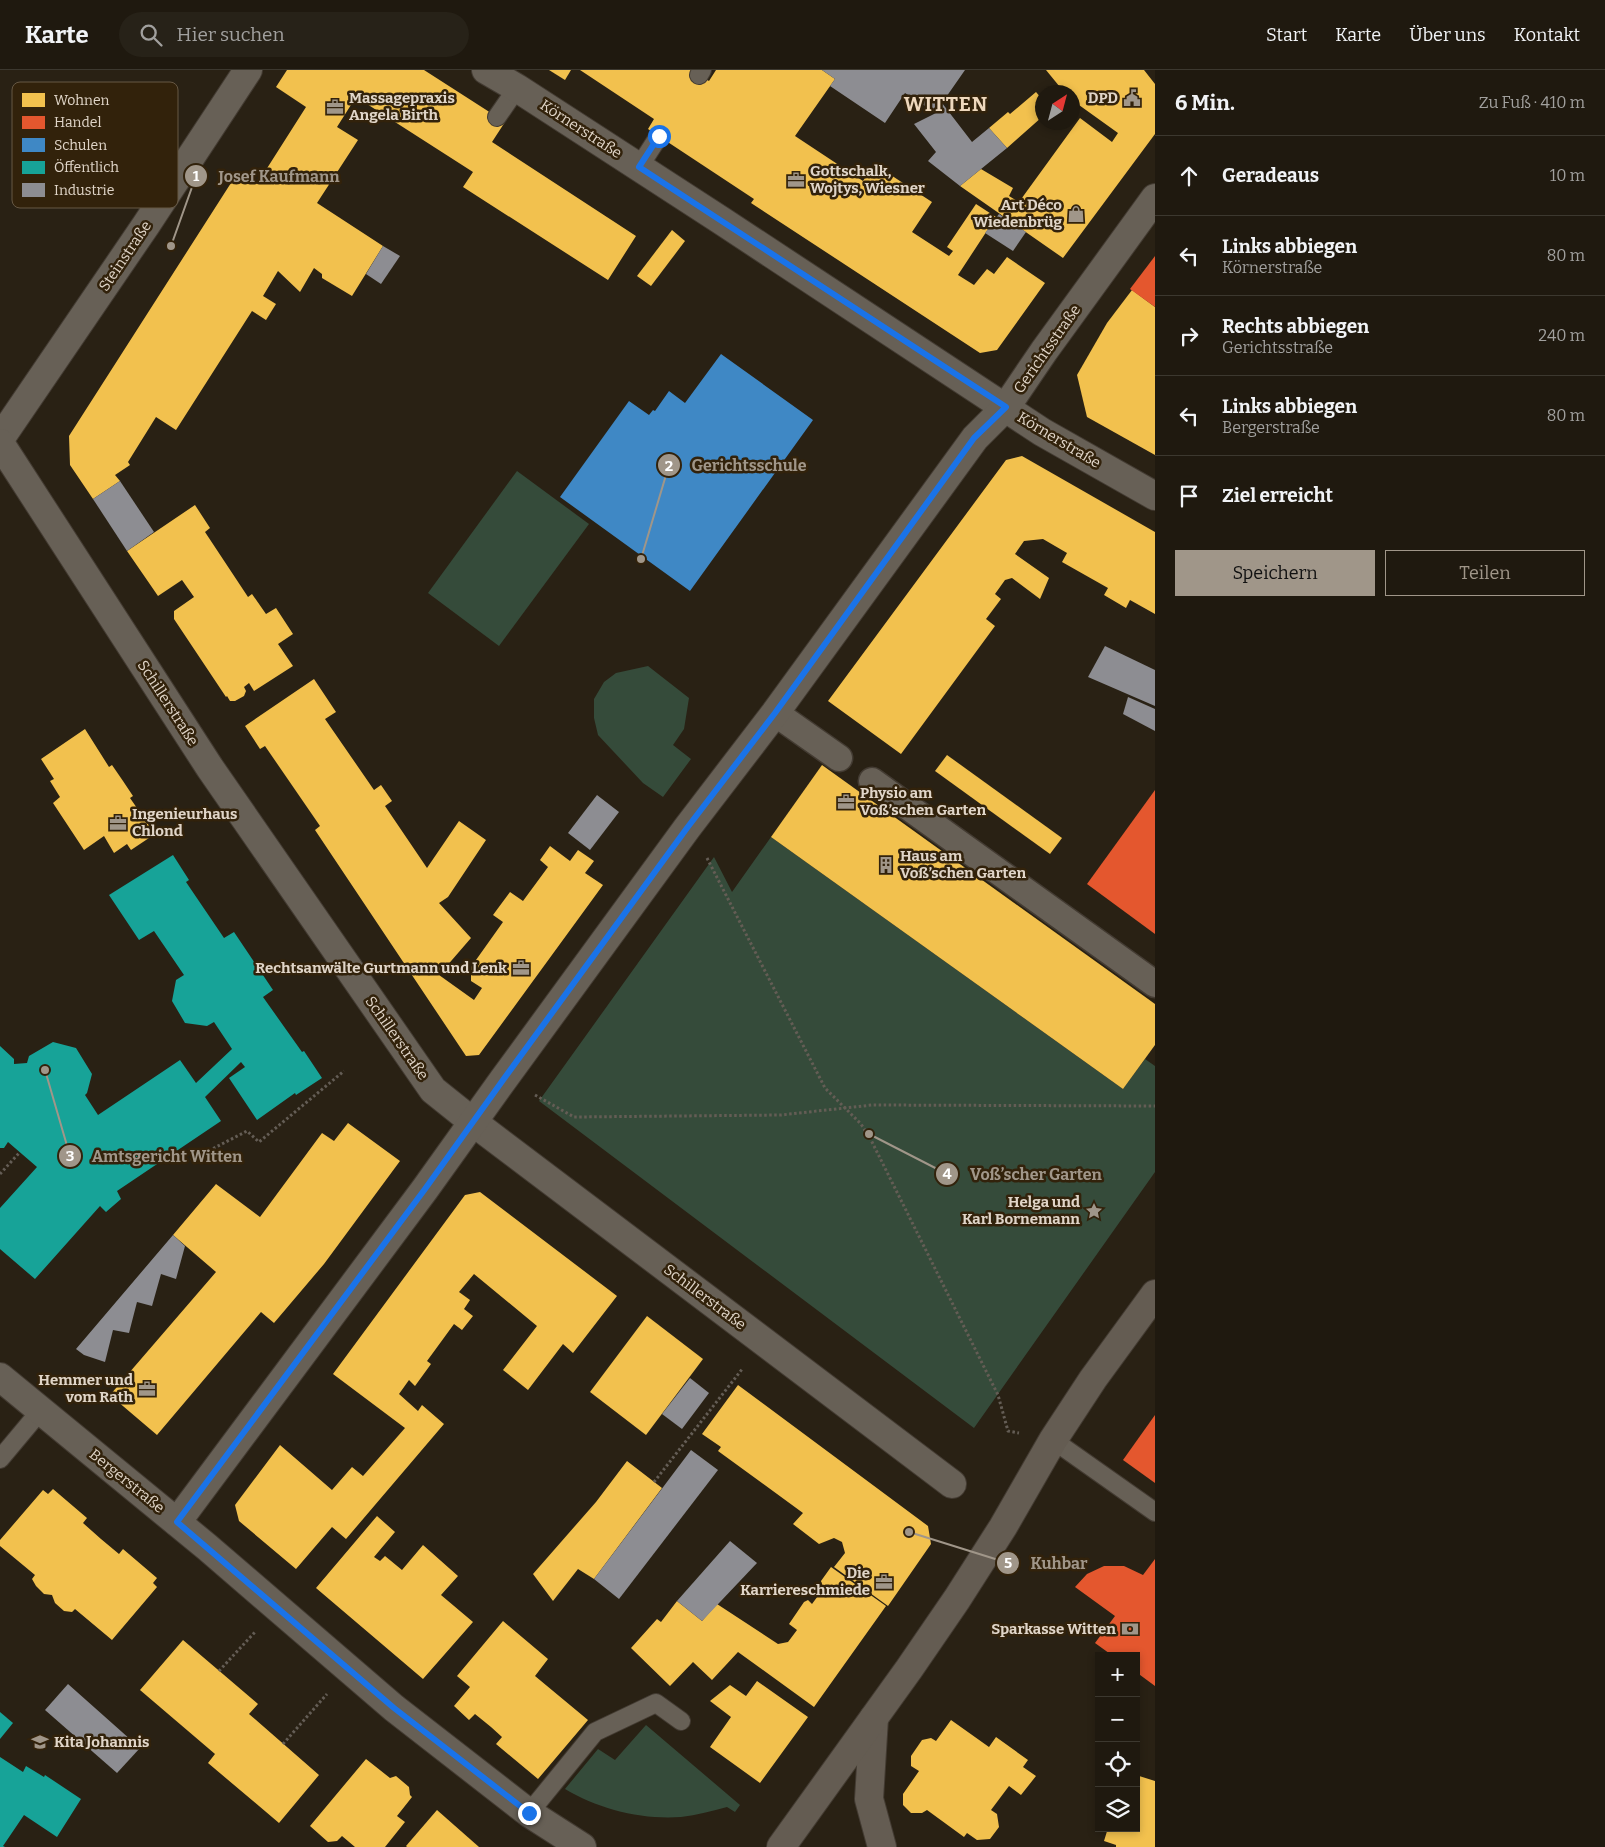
<!DOCTYPE html>
<html lang="de">
<meta charset="utf-8">
<style>
:root{--surface:#1f190f;--page:#272218;--text:#f1f3f6;--muted:#a1a09e;--line:#3c382f;--accent:#a09689}
body{margin:0;font-family:Bitter,serif;background:var(--page);color:var(--text)}
.controls{position:absolute;right:15px;bottom:15px;display:grid;overflow:hidden;border-radius:0px;box-shadow:0 2px 8px #0003}
.controls button{width:45px;height:45px;display:grid;place-items:center;padding:0;border:0;border-bottom:1px solid var(--line);background:var(--surface);color:var(--text);font:25px sans-serif}
.compass{position:absolute;left:1035px;top:15px;width:45px;height:45px;border-radius:50%;background:var(--surface);box-shadow:0 2px 8px #0003;rotate:36deg}
.stop{position:absolute;width:15px;height:15px;margin:-11px;border:4px solid #1a73e8;border-radius:50%;background:#fff}
.stop.end{background:#1a73e8;border-color:#fff;box-shadow:0 1px 5px #0008}
.list{margin:0;padding:0;list-style:none}
h2{display:flex;justify-content:space-between;align-items:center;height:65px;margin:0;padding:0 20px;font-size:21px}
h2 small{font-size:16px;font-weight:400;color:var(--muted)}
.list li{display:grid;grid-template-columns:32px 1fr auto;gap:15px;align-items:center;box-sizing:border-box;height:80px;padding:0 20px;border-top:1px solid var(--line)}
.list b{display:block;font-size:19px;white-space:nowrap}
.list p{margin:0;font-size:16px;white-space:nowrap;color:var(--muted)}
.list em{font-size:16px;font-style:normal;color:var(--muted)}
.actions{display:flex;gap:10px;padding:15px 20px}
.actions a{flex:1;padding:11px 0;border:1px solid var(--accent);border-radius:0px;text-align:center;font-size:18px;color:var(--accent)}
.actions .main{background:var(--accent);color:#111}
.icon{flex:none;width:28px;height:28px;fill:none;stroke:currentColor;stroke-width:2;stroke-linecap:round;stroke-linejoin:round}
.map{position:relative;flex:none;width:1155px;height:1777px;overflow:hidden}
header{display:flex;align-items:center;gap:30px;box-sizing:border-box;height:70px;padding:0 25px;background:var(--surface);border-bottom:1px solid var(--line)}
header strong{font-size:24px}
nav{display:flex;gap:28px;margin-inline-start:auto;font-size:18px}
.search{width:350px;height:45px;background:var(--page);display:flex;align-items:center;gap:12px;box-sizing:border-box;padding:0 18px;border-radius:28px;color:var(--muted);font-size:19px}
main{display:flex}
aside{flex:1;background:var(--surface)}
.map>svg:first-child{display:block}
.green{fill:#354b3a}
.homes{fill:#f2c14e}
.shops{fill:#e4572e}
.schools{fill:#3f88c5}
.public{fill:#17a398}
.industry{fill:#8d8d92}
.lines{fill:none;stroke-linecap:round;stroke-linejoin:round}
.service-casing{stroke:#433b32;stroke-width:20}
.pedestrian-casing{stroke:#433b32;stroke-width:29}
.minor-casing{stroke:#433b32;stroke-width:30}
.tertiary-casing{stroke:#433b32;stroke-width:30}
.secondary-casing{stroke:#433b32;stroke-width:30}
.path{stroke:#645d55;stroke-width:3;stroke-dasharray:2.5 2.5;stroke-linecap:butt}
.service{stroke:#676056;stroke-width:18}
.pedestrian{stroke:#676056;stroke-width:26}
.minor{stroke:#676056;stroke-width:28}
.tertiary{stroke:#676056;stroke-width:28}
.secondary{stroke:#645c52;stroke-width:28}
.route{stroke:#1a73e8;stroke-width:6}
.labels{text-anchor:middle;stroke-width:5;stroke-linejoin:round;paint-order:stroke}
.poi-label{font-size:15px;font-weight:bold;fill:#e0d5c8;stroke:#32220b;text-anchor:end}
.street-label{font-size:15px;fill:#e0d5c8;stroke:#32220b}
.district-label{font-size:20px;font-weight:bold;letter-spacing:1px;fill:#eed8bd;stroke:#32220b}
.key{fill:#32220b;stroke:#665844;stroke-width:1}
.key-label{font-size:14px;fill:#e0d5c8}
.leader{fill:none;stroke:#a09689;stroke-width:2}
.callout-dot{fill:#a09689;stroke:#32220b;stroke-width:2}
.mark-label{font-size:15px;text-anchor:middle;font-weight:bold;fill:#fff}
.callout-label{font-size:16px;text-anchor:middle;font-weight:bold;fill:#a09689;stroke:#32220b;stroke-width:5;stroke-linejoin:round;paint-order:stroke}
</style>
<header>
<strong>Karte</strong>
<div class="search"><svg class="icon" aria-label="search" viewBox="0 0 24 24"><circle cx="10" cy="10" r="6"/><path d="M15 15l6 6"/></svg>Hier suchen</div>
<nav><a>Start</a><a>Karte</a><a>Über uns</a><a>Kontakt</a></nav>
</header>
<main>
<div class="map">
<svg width="1155" height="1777" viewBox="0 0 1155 1777">
<rect width="100%" height="100%" fill="#292114"/>
<g class="green">
<path d="M517 401 589 454 499 576 428 523Z"/>
<path d="M648 596 689 628 684 659 673 675 691 689 663 727 643 713 598 665 594 648V629L604 612 616 603Z"/>
<path d="M771 767 1123 1019 1145 989 1155 996V1102L974 1358 539 1031 714 787 732 822Z"/>
<path d="M646 1655 740 1735 735 1742 727 1737C712 1741 697 1745 681 1747 642 1750 598 1739 565 1719L598 1679 615 1690Z"/>
</g>
<g class="homes">
<path d="M287 0H424L505 52 492 72 636 166 608 210 463 117 473 102 356 27 337 57 358 70 317 133 383 176 352 226 322 208V204L314 198 300 222 278 201 263 226 276 234 266 250 252 241 176 360 156 347 128 392 130 395 115 405 120 411 93 429 70 395 69 366 238 102 257 114 306 37 276 17Z"/>
<path d="M549 0H571L565 10Z"/>
<path d="M580 0H691L709 11 716 0H822L835 9 795 66 863 111 874 94 932 132 912 162 949 186 953 181 947 177 976 134 996 147 958 205 974 215 987 199 994 204 1007 187 1045 213 997 280 980 283 751 133 754 129 648 59 654 49Z"/>
<path d="M1046 0H1144L1155 14V64L1063 188 960 116 981 99 1013 118 1009 126 1019 132 1080 48 1112 72 1118 63 1072 30V22H1064Z"/>
<path d="M1036 22 1042 29V47L1007 78 989 58 1008 42 1010 44Z"/>
<path d="M672 160 685 171 651 216 637 206Z"/>
<path d="M1132 220 1155 237V385L1087 347 1077 305 1107 253Z"/>
<path d="M1022 386 1155 462V544L1130 530 1126 538 1104 525 1108 518 1062 492 1067 483 1043 469 1024 471 1015 484 1049 508 1040 529 1012 508 1005 510 995 524 1001 529 986 549 995 556 901 684 828 631 1006 390Z"/>
<path d="M195 435 210 458 205 462 248 527 252 524 266 544 276 538 293 564 278 574 293 596 254 621 249 613 244 617 246 621 244 626 235 631H230L227 626 226 627 174 549V541L194 527 182 510 158 526 127 481Z"/>
<path d="M314 609 336 642 325 649 374 720 381 715 392 731 385 736 427 798 459 751 486 770 448 827 439 833 471 868 439 905 474 930 482 918 471 911V897L503 852 493 845 510 822 523 831 548 797 540 790 550 776 570 791 578 780 594 791 585 803 603 815 479 985 466 986 315 760 320 756 265 676 260 679 245 656Z"/>
<path d="M85 659 109 697 112 695 123 711 133 726 130 728 155 764 131 780 127 774 114 783 104 766 84 780 53 733 60 727 50 711 54 709 41 689Z"/>
<path d="M947 685 1062 768 1050 784 935 701Z"/>
<path d="M822 695 1155 934V975L1123 1019 771 767Z"/>
<path d="M348 1053 400 1091 324 1194 274 1253 261 1242 157 1365 110 1325 216 1202 173 1165 216 1114 260 1147 322 1063 334 1071Z"/>
<path d="M480 1122 617 1226 573 1283 563 1274 528 1320 503 1300 537 1256 474 1204 459 1222 470 1230 464 1239 473 1246 462 1260 454 1254 427 1291 431 1294 415 1316 409 1310 399 1324 418 1341 422 1335 444 1354 346 1469 332 1457 296 1499 239 1451 235 1435 280 1375 332 1420 352 1397 363 1406 405 1358 333 1304 465 1125Z"/>
<path d="M647 1246 703 1289 646 1365 590 1322Z"/>
<path d="M738 1315 928 1456 931 1474 888 1536 834 1497 845 1483 842 1472 834 1468 819 1474 793 1454 803 1443 718 1381 721 1377 702 1364Z"/>
<path d="M627 1391 662 1418 594 1509 578 1499 553 1531 533 1504 596 1432Z"/>
<path d="M53 1419 87 1448 83 1453 101 1469 119 1484 123 1479 157 1508 153 1513 157 1517 112 1570 75 1539 72 1542 64 1541 55 1533 52 1525 44 1524 36 1516 32 1509 35 1505 0 1476V1470L43 1420 48 1424Z"/>
<path d="M377 1446 395 1462 374 1487 380 1491 385 1486 402 1500 423 1475 458 1506 441 1525 473 1552 423 1609 316 1518Z"/>
<path d="M831 1497 886 1536 814 1637 738 1582 712 1610 693 1592 670 1616 631 1578 657 1549 661 1552 677 1531 702 1551 717 1534 778 1574 788 1572 797 1560 789 1554 804 1532 808 1530 812 1534 823 1519 821 1511Z"/>
<path d="M503 1551 548 1589 535 1606 588 1650 538 1709 496 1674 502 1667 491 1657 475 1644 469 1650 454 1636 470 1617 457 1606Z"/>
<path d="M183 1570 258 1634 249 1644 319 1705 279 1753 208 1693 215 1684 140 1620Z"/>
<path d="M757 1611 808 1647 760 1713 710 1677 731 1647 710 1631 730 1615 746 1626Z"/>
<path d="M951 1650 989 1677 996 1667 1028 1690 1023 1697 1036 1706 1021 1725 1009 1716 991 1740 997 1744 999 1757 990 1769 977 1770 967 1763 964 1767 927 1740 922 1743H911L903 1735V1724L919 1701 911 1696V1686L922 1670 931 1668 936 1671Z"/>
<path d="M366 1689 390 1708 396 1706 409 1717 410 1725 412 1727 397 1746 405 1752 385 1777H355L342 1766 337 1771 328 1772 310 1756Z"/>
<path d="M1136 1705 1155 1711V1777H1116V1775L1104 1771 1108 1758H1136Z"/>
<path d="M437 1740 479 1777H407L406 1776Z"/>
</g>
<g class="shops">
<path d="M1155 186V237L1130 219Z"/>
<path d="M1155 720V864L1087 814Z"/>
<path d="M1155 1345V1413L1123 1390Z"/>
<path d="M1155 1489V1616L1136 1602V1586H1113L1095 1573 1115 1546 1075 1517 1087 1504 1104 1496H1124L1143 1505Z"/>
</g>
<path class="schools" d="M721 284 813 350 690 521 560 427 629 331 649 345 653 340 655 341 669 321 685 333Z"/>
<g class="public">
<path d="M173 785 189 810 186 812 224 868 234 862 273 920 263 927 302 982 304 981 322 1008 296 1025 295 1023 257 1050 229 1008 245 997 241 992 205 1027 221 1051 117 1121 121 1129 106 1142 100 1136 35 1209 0 1179V1138L37 1097 8 1072 4 1078H0V976L14 989V994L27 993 29 986 53 972 76 978 92 1004 87 1023 85 1025 98 1045 180 990 196 1013 232 979 214 952 207 956 185 953 172 931 176 910 184 905 154 861 139 870 109 825Z"/>
<path d="M0 1642 13 1653 0 1669Z"/>
<path d="M0 1687 23 1702 26 1696 44 1707 45 1705 81 1729 57 1767 24 1745 3 1776 5 1777H0Z"/>
</g>
<g class="industry">
<path d="M822 0H965L942 33 972 72 989 58 1007 78 960 116 928 91 936 82 914 54 936 43 905 23 885 53 830 16 835 9Z"/>
<path d="M999 144 1026 162 1013 181 985 163Z"/>
<path d="M383 176 400 186 381 214 366 204Z"/>
<path d="M120 411 154 462 127 481 93 429Z"/>
<path d="M1105 576 1155 600V636L1088 607Z"/>
<path d="M1128 627 1155 639V661L1123 644Z"/>
<path d="M597 725 619 742 590 780 568 763Z"/>
<path d="M173 1165 185 1176 176 1209 161 1204 152 1236 137 1232 129 1263 113 1260 105 1292 84 1285 76 1279Z"/>
<path d="M690 1308 709 1323 682 1359 662 1344Z"/>
<path d="M691 1380 718 1400 619 1529 594 1509Z"/>
<path d="M730 1471 757 1493 702 1551 677 1531Z"/>
<path d="M68 1614 140 1678 117 1703 45 1640Z"/>
</g>
<g class="lines">
<g class="service-casing">
<g id="service">
<path d="M699 5 702 0"/>
<path d="M497 47 517 18"/>
<path d="M639 97 659 66"/>
<path d="M1053 1370 1155 1442"/>
<path d="M0 1389 41 1340"/>
<path d="M529 1743 595 1662 656 1633 681 1651"/>
</g>
</g>
<g class="pedestrian-casing">
<g id="pedestrian">
<path d="M775 643 839 688"/>
<path d="M872 711 1155 914"/>
</g>
</g>
<g class="minor-casing">
<g id="minor">
<path d="M486 0 517 18 722 151 1042 362 1155 426"/>
<path d="M0 369 146 155 248 0"/>
<path d="M0 373 210 698 433 1020 473 1052 952 1414"/>
<path d="M177 1452 425 1119 503 1010 687 758 775 643 975 368 1006 337 1044 281 1155 128"/>
</g>
</g>
<g class="tertiary-casing">
<path id="tertiary" d="M0 1307 207 1477 394 1638 529 1743 582 1777"/>
</g>
<g class="secondary-casing">
<g id="secondary">
<path d="M874 1648 869 1729 882 1777"/>
<path d="M781 1777 909 1599 957 1529 1003 1457 1053 1370 1093 1309 1155 1224"/>
</g>
</g>
<g class="path">
<path d="M707 788 825 1018 861 1054 871 1070 998 1325 1008 1361 1019 1363"/>
<path d="M535 1025 574 1047 781 1045 872 1035 1155 1036"/>
<path d="M191 1090 247 1061 259 1072 344 1001"/>
<path d="M0 1104 20 1082"/>
<path d="M654 1412 743 1298"/>
<path d="M219 1601 255 1562"/>
<path d="M283 1674 327 1624"/>
</g>
<use href="#service" class="service"/>
<use href="#pedestrian" class="pedestrian"/>
<use href="#minor" class="minor"/>
<use href="#tertiary" class="tertiary"/>
<use href="#secondary" class="secondary"/>
</g>
<g class="lines">
<path class="route" d="M529 1743 394 1638 177 1452 425 1119 503 1010 687 758 775 643 974 368 1006 337 639 97 659 66"/>
</g>
<defs>
<g id="civic-bare" transform="scale(1.35)"><path d="M-.6-6.5H3V-4.5H.6V-3L4-1V1h2V6H-6V1h2V-1L-.6-3ZM-1.2 2.5V6h2.4V2.5Z" fill="#a09689" stroke="#32220b" stroke-width="2.5" paint-order="stroke"/></g>
<g id="office-bare" transform="scale(1.35)"><path d="M-6-3h4V-5.5h4V-3h4V5H-6ZM-1-4.5V-3h2v-1.5ZM-6 0V1H6V0Z" fill="#a09689" stroke="#32220b" stroke-width="2.5" paint-order="stroke"/></g>
<g id="shop-bare" transform="scale(1.35)"><path d="M-5-2.5h2.3a2.7 3.5 0 0 1 5.4 0H5L5.5 6h-11ZM-1.5-2.5h3a1.5 2.3 0 0 0-3 0Z" fill="#a09689" stroke="#32220b" stroke-width="2.5" paint-order="stroke"/></g>
<g id="building-bare" transform="scale(1.35)"><path d="M-4-6H4V6H1V3H-1V6H-4ZM-2.5-4.3h1.7v1.8h-1.7ZM.8-4.3h1.7v1.8H.8ZM-2.5-1h1.7V.8h-1.7ZM.8-1h1.7V.8H.8Z" fill="#a09689" stroke="#32220b" stroke-width="2.5" paint-order="stroke"/></g>
<g id="sight-bare" transform="scale(1.35)"><path d="M0-6L1.8-2.2L6-1.7L2.9 1.2L3.7 5.4L0 3.3L-3.7 5.4L-2.9 1.2L-6-1.7L-1.8-2.2Z" fill="#a09689" stroke="#32220b" stroke-width="2.5" paint-order="stroke"/></g>
<g id="bank-bare" transform="scale(1.35)"><path d="M-6-4H6V4H-6ZM0-2.3a2.3 2.3 0 1 0 0 4.6a2.3 2.3 0 1 0 0-4.6Z" fill="#a09689" stroke="#32220b" stroke-width="2.5" paint-order="stroke"/></g>
<g id="school-bare" transform="scale(1.35)"><path d="M0-5L7-2L0 1L-7-2ZM-4 1L0 2.5L4 1V4Q0 6-4 4Z" fill="#a09689" stroke="#32220b" stroke-width="2.5" paint-order="stroke"/></g>
</defs>
<g fill-rule="evenodd">
<use href="#civic-bare" x="1132" y="28"/>
<use href="#office-bare" x="335" y="37"/>
<use href="#office-bare" x="796" y="110"/>
<use href="#shop-bare" x="1076" y="144"/>
<use href="#office-bare" x="846" y="732"/>
<use href="#office-bare" x="118" y="753"/>
<use href="#building-bare" x="886" y="795"/>
<use href="#office-bare" x="521" y="898"/>
<use href="#sight-bare" x="1094" y="1141"/>
<use href="#office-bare" x="147" y="1319"/>
<use href="#office-bare" x="884" y="1512"/>
<use href="#bank-bare" x="1130" y="1559"/>
<use href="#school-bare" x="40" y="1672"/>
</g>
<g class="labels">
<g class="poi-label">
<text x="349" y="33" text-anchor="start">Massagepraxis<tspan x="349" dy="17">Angela Birth</tspan></text>
<text x="1118" y="33">DPD</text>
<text x="810" y="106" text-anchor="start">Gottschalk,<tspan x="810" dy="17">Wojtys, Wiesner</tspan></text>
<text x="1062" y="140">Art Déco<tspan x="1062" dy="17">Wiedenbrüg</tspan></text>
<text x="860" y="728" text-anchor="start">Physio am<tspan x="860" dy="17">Voß’schen Garten</tspan></text>
<text x="132" y="749" text-anchor="start">Ingenieurhaus<tspan x="132" dy="17">Chlond</tspan></text>
<text x="900" y="791" text-anchor="start">Haus am<tspan x="900" dy="17">Voß’schen Garten</tspan></text>
<text x="507" y="903">Rechtsanwälte Gurtmann und Lenk</text>
<text x="1080" y="1137">Helga und<tspan x="1080" dy="17">Karl Bornemann</tspan></text>
<text x="133" y="1315">Hemmer und<tspan x="133" dy="17">vom Rath</tspan></text>
<text x="870" y="1508">Die<tspan x="870" dy="17">Karriereschmiede</tspan></text>
<text x="1116" y="1564">Sparkasse Witten</text>
<text x="54" y="1677" text-anchor="start">Kita Johannis</text>
</g>
<g class="street-label">
<text transform="translate(581 59) rotate(33)" y="5">Körnerstraße</text>
<text transform="translate(125 186) rotate(-56)" y="5">Steinstraße</text>
<text transform="translate(1047 279) rotate(-55)" y="5">Gerichtsstraße</text>
<text transform="translate(1059 370) rotate(31)" y="5">Körnerstraße</text>
<text transform="translate(168 633) rotate(57)" y="5">Schillerstraße</text>
<text transform="translate(397 968) rotate(55)" y="5">Schillerstraße</text>
<text transform="translate(705 1227) rotate(37)" y="5">Schillerstraße</text>
<text transform="translate(127 1411) rotate(39)" y="5">Bergerstraße</text>
</g>
<g class="district-label">
<text x="946" y="41">WITTEN</text>
</g>
</g>
<rect x="12" y="12" width="166" height="126" rx="8" class="key"/>
<rect x="22" y="23" width="23" height="14" fill="#f2c14e"/>
<rect x="22" y="46" width="23" height="13" fill="#e4572e"/>
<rect x="22" y="68" width="23" height="14" fill="#3f88c5"/>
<rect x="22" y="91" width="23" height="13" fill="#17a398"/>
<rect x="22" y="113" width="23" height="14" fill="#8d8d92"/>
<g class="key-label">
<text x="54" y="35">Wohnen</text>
<text x="54" y="57">Handel</text>
<text x="54" y="80">Schulen</text>
<text x="54" y="102">Öffentlich</text>
<text x="54" y="125">Industrie</text>
</g>
<path class="leader" d="M171 176L196 106M641 489L669 395M45 1000L70 1086M869 1064L947 1104M909 1462L1008 1493"/>
<g class="callout-dot">
<circle cx="171" cy="176" r="5"/>
<circle cx="641" cy="489" r="5"/>
<circle cx="45" cy="1000" r="5"/>
<circle cx="869" cy="1064" r="5"/>
<circle cx="909" cy="1462" r="5"/>
<circle cx="196" cy="106" r="12"/>
<circle cx="669" cy="395" r="12"/>
<circle cx="70" cy="1086" r="12"/>
<circle cx="947" cy="1104" r="12"/>
<circle cx="1008" cy="1493" r="12"/>
</g>
<g class="mark-label">
<text x="196" y="111">1</text>
<text x="669" y="401">2</text>
<text x="70" y="1091">3</text>
<text x="947" y="1109">4</text>
<text x="1008" y="1498">5</text>
</g>
<g class="callout-label">
<text x="279" y="112">Josef Kaufmann</text>
<text x="749" y="401">Gerichtsschule</text>
<text x="167" y="1092">Amtsgericht Witten</text>
<text x="1036" y="1110">Voß’scher Garten</text>
<text x="1059" y="1499">Kuhbar</text>
</g>
</svg>
<div class="controls">
<button>+</button>
<button>−</button>
<button><svg class="icon" aria-label="locate" viewBox="0 0 24 24"><circle cx="12" cy="12" r="6"/><path d="M12 2v4M12 18v4M2 12h4M18 12h4"/></svg></button>
<button><svg class="icon" aria-label="layers" viewBox="0 0 24 24"><path d="M12 4l9 5-9 5-9-5zM3 14l9 5 9-5"/></svg></button>
</div>
<svg class="compass" viewBox="-18 -18 36 36"><path d="M0-13l5 13h-10z" fill="#e53935"/><path d="M0 13l5-13h-10z" fill="#a1a09e"/></svg>
<div class="stop" style="left:659px;top:66px"></div>
<div class="stop end" style="left:529px;top:1743px"></div>
</div>
<aside>
<h2>6 Min.<small>Zu Fuß · 410 m</small></h2>
<ul class="list">
<li><svg class="icon" aria-label="ahead" viewBox="0 0 24 24"><path d="M12 20V5M6 11l6-6 6 6"/></svg><div><b>Geradeaus</b></div><em>10 m</em></li>
<li><svg class="icon" aria-label="left" viewBox="0 0 24 24"><path d="M17 20v-9H6M10 6l-5 5 5 5"/></svg><div><b>Links abbiegen</b><p>Körnerstraße</p></div><em>80 m</em></li>
<li><svg class="icon" aria-label="right" viewBox="0 0 24 24"><path d="M7 20v-9h11M14 6l5 5-5 5"/></svg><div><b>Rechts abbiegen</b><p>Gerichtsstraße</p></div><em>240 m</em></li>
<li><svg class="icon" aria-label="left" viewBox="0 0 24 24"><path d="M17 20v-9H6M10 6l-5 5 5 5"/></svg><div><b>Links abbiegen</b><p>Bergerstraße</p></div><em>80 m</em></li>
<li><svg class="icon" aria-label="arrive" viewBox="0 0 24 24"><path d="M6 21V4h12l-3 4 3 4H6"/></svg><div><b>Ziel erreicht</b></div></li>
</ul>
<div class="actions"><a class="main">Speichern</a><a>Teilen</a></div>
</aside>
</main>
